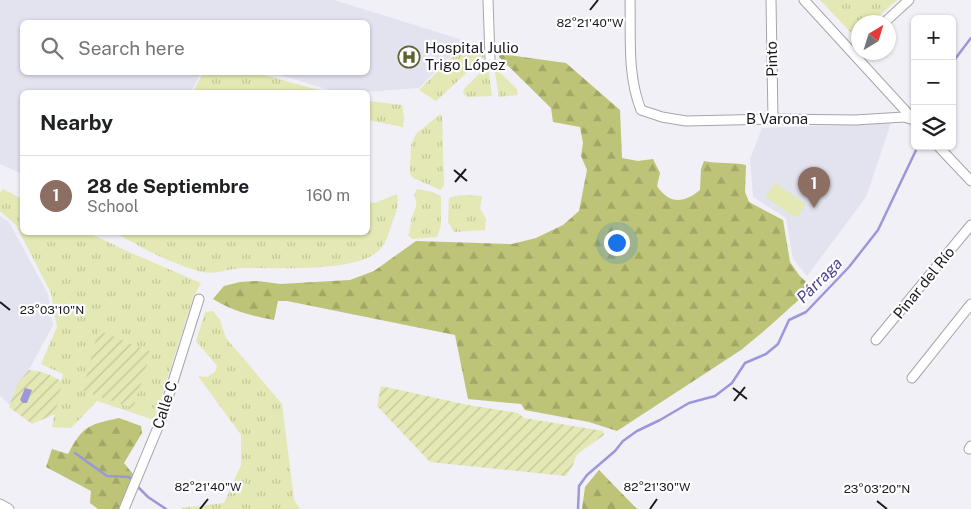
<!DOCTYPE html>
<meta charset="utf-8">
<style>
:root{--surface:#fff;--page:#f2f2f2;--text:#202124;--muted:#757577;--line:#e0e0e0;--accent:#0f766e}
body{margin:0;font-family:"Public Sans",sans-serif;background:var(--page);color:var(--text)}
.controls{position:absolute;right:15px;top:15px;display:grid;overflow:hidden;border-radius:8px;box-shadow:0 1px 4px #0004}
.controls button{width:45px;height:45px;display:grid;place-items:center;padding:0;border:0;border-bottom:1px solid var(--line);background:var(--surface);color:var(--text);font:25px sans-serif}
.compass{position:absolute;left:851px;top:15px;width:45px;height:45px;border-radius:50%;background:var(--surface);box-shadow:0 1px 4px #0004;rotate:38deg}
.you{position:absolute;left:616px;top:242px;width:18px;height:18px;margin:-12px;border:4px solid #fff;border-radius:50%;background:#1a73e8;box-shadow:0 0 0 8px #1a73e833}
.badge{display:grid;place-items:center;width:32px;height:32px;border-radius:50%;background:var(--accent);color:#fff;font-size:16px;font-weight:700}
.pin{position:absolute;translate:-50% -41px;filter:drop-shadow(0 1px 2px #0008)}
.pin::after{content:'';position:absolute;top:26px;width:18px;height:15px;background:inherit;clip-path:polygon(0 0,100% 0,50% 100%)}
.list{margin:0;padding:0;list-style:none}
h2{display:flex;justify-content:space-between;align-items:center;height:65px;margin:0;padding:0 20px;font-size:21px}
h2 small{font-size:16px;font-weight:400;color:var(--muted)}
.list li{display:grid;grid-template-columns:32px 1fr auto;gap:15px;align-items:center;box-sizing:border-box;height:80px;padding:0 20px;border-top:1px solid var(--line)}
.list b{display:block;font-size:19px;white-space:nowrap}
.list p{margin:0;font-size:16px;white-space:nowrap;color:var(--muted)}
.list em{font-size:16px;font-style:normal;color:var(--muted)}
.icon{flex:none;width:28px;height:28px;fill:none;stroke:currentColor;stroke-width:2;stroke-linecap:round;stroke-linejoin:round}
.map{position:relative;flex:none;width:971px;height:509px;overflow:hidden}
.search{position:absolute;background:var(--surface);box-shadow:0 1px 4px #0004;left:20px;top:20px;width:350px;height:55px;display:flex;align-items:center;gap:12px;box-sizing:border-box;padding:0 18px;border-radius:8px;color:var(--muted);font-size:19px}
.panel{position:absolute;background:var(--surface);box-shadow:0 1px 4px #0004;left:20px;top:90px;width:350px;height:145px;border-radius:8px}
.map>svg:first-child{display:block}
.built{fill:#e3e3f0}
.grass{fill:url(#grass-tufts)}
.forest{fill:url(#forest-firs)}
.garden{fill:url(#garden-furrows)}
.pitch{fill:#e3e8b4}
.water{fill:#9c97db}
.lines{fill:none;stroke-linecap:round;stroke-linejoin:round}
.stream{stroke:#9c97db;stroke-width:2.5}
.street-casing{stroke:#a5a5ab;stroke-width:11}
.street{stroke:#fff;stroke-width:9}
.ticks{fill:none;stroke:#1b1b1d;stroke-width:2}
.labels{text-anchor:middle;stroke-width:4.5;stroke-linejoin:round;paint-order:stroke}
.poi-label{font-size:15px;fill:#1b1b1d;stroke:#fefdff;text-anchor:start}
.street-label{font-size:15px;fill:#1b1b1d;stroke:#fefdff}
.water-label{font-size:16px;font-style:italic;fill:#4b3e8e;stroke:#fefdff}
.ticks-label{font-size:12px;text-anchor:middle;fill:#1b1b1d;stroke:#fefdff;stroke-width:4.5;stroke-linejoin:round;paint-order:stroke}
</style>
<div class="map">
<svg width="971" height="509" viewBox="0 0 971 509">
<defs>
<pattern id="grass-tufts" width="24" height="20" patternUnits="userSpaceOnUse" patternTransform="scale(1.25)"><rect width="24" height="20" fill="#e3e8b4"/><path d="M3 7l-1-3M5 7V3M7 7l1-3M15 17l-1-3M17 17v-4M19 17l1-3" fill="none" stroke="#c2c69a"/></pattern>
<pattern id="forest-firs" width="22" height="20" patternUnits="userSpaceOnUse" patternTransform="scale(1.25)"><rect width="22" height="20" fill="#bdc377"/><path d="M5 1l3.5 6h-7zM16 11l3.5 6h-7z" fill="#a2a766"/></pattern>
<pattern id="garden-furrows" width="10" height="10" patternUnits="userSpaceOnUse" patternTransform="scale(1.25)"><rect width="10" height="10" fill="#e3e8b4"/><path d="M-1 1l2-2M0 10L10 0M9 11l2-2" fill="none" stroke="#c2c69a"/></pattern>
</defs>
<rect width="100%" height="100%" fill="#f0f0f6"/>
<g class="built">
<path d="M0 0H334L466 41 419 88 366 92H336L274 73 368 72V22H22V72L201 73 191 92H22V174L0 164Z"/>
<path d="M891 123 866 197 807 276 793 259 786 218 753 197 750 159 762 128Z"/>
<path d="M0 216 9 222 48 294 53 325 10 405 0 396Z"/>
</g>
<g class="grass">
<path d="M820 0H897L872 22H858V35L856 38Z"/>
<path d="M466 43 484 54V57L436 101 419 90Z"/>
<path d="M488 65 492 96 467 97 463 93 464 89Z"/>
<path d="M494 67 517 89 518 95 499 97Z"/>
<path d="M203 73H257L326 92H193Z"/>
<path d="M368 101 402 105 404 118 403 127 368 120Z"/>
<path d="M440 114 442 117 444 185 441 190 413 178 410 174V168L411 145 416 134Z"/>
<path d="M3 189 22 199V232L89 233 129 252 201 283 193 298 154 420 97 401 71 428 52 427 63 374 41 364 57 327 51 293 16 225 0 211V193Z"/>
<path d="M417 189 433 192 441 197V225L437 237 412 239 408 235C411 229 410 223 412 217 415 208 419 205 414 196Z"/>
<path d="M397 194C399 205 396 213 392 223 388 235 386 245 376 253 351 272 276 268 244 268 229 268 214 276 199 271 172 264 140 247 116 233L368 232V202L375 203Z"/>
<path d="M460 195 482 196 480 208 486 219 485 230 454 232 448 222 449 198Z"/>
<path d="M213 311 220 320 226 338 282 404 294 500 300 509H181V508L224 503 241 465V435L198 376 207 377 215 372 217 366 196 341 205 312Z"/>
</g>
<g class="forest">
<path d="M500 54 566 63 620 110 622 158 638 161 653 159 660 173 657 186C670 205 684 203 700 190L701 169 704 161C718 164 731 162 746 165L745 192 749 202 783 220 790 262 799 275 812 288 764 331 741 350 617 431 589 422 525 410 521 404 468 399 455 335 287 301H278L274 320C253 316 232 311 213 299L224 286 240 282 258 281 280 284 350 280 374 271 416 241 512 244 536 238 563 225 579 211 587 170 581 156 583 143 580 127 553 122 551 108 499 57Z"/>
<path d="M119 418 141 426 142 433 124 463 133 474 120 509H98L90 503 91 491 46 467 52 449 68 454C83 425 89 425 119 418Z"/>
<path d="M599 470 637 509H582L585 487Z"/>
</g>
<g class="garden">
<path d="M98 330 151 352 133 408 83 391Z"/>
<path d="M29 370C42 371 52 375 62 382L55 414 32 424 9 407 17 385Z"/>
<path d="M381 386 468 405 518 413 524 418 603 431 604 435 580 452 576 456 573 465 566 476 430 462 377 406Z"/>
</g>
<path class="pitch" d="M775 183 806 204 796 218 765 197Z"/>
<path class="water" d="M25 388 32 390 27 403H23L20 400Z"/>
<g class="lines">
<g class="stream">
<path d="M952 63 971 38"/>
<path d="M75 453 107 476 129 477 133 481"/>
<path d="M136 485 148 497 166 509"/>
<path d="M578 509 579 486 587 475 615 451 623 441 637 431 660 420 689 403 715 396 732 383 745 363 766 354 778 344 789 320 806 312 849 267 878 230 918 146"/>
</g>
<g class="street-casing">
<g id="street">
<path d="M488 0 490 59"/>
<path d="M630 0C631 37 627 75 641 110L662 117 686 121 773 119 855 120 904 117 914 120"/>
<path d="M771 0 773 119"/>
<path d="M804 0 912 118"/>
<path d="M885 22 909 0"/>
<path d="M938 146 971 181"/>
<path d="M876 340 971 225"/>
<path d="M912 378 971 304"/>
<path d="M969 449 971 446"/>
<path d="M0 504 9 509"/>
<path d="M124 509 161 420 199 299"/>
</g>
</g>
<use href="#street" class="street"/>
</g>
<path class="ticks" d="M590 10 598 0M454 170 467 181M455 182 466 169M0 302 10 310M733 388 747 399M734 401 745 387M877 501 887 509M200 509 208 499M650 509 657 499"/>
<defs>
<g id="hospital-ring" transform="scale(1.125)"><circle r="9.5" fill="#fefdff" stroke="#5f6230" stroke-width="1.5"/><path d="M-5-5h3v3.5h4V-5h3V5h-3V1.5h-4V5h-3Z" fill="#5f6230"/></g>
</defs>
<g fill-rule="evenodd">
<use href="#hospital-ring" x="409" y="57"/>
</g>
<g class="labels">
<g class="poi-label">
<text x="425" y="53">Hospital Julio<tspan x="425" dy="17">Trigo López</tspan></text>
</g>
<g class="street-label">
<text transform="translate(772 59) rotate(-91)" y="5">Pinto</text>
<text x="777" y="124">B Varona</text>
<text transform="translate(924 283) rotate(-51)" y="5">Pinar del Río</text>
<text transform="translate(165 405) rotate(-72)" y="5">Calle C</text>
</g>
<g class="water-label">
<text transform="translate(819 280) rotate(-45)" y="6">Párraga</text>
</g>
</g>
<g class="ticks-label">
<text x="590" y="27">82°21'40"W</text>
<text x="52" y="314">23°03'10"N</text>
<text x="208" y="491">82°21'40"W</text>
<text x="657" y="491">82°21'30"W</text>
<text x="877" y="493">23°03'20"N</text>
</g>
</svg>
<div class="controls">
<button>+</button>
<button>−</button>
<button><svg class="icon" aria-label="layers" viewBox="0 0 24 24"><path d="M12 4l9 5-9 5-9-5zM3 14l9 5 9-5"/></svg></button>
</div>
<svg class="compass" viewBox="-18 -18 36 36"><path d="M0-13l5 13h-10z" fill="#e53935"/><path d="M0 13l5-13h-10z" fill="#757577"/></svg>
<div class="you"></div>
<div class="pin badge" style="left:814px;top:208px;background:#8d6e63">1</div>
<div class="search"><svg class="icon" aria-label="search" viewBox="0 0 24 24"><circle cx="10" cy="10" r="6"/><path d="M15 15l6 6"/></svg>Search here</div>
<section class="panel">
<h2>Nearby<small></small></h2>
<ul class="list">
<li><span class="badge" style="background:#8d6e63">1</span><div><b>28 de Septiembre</b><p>School</p></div><em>160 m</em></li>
</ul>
</section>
</div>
